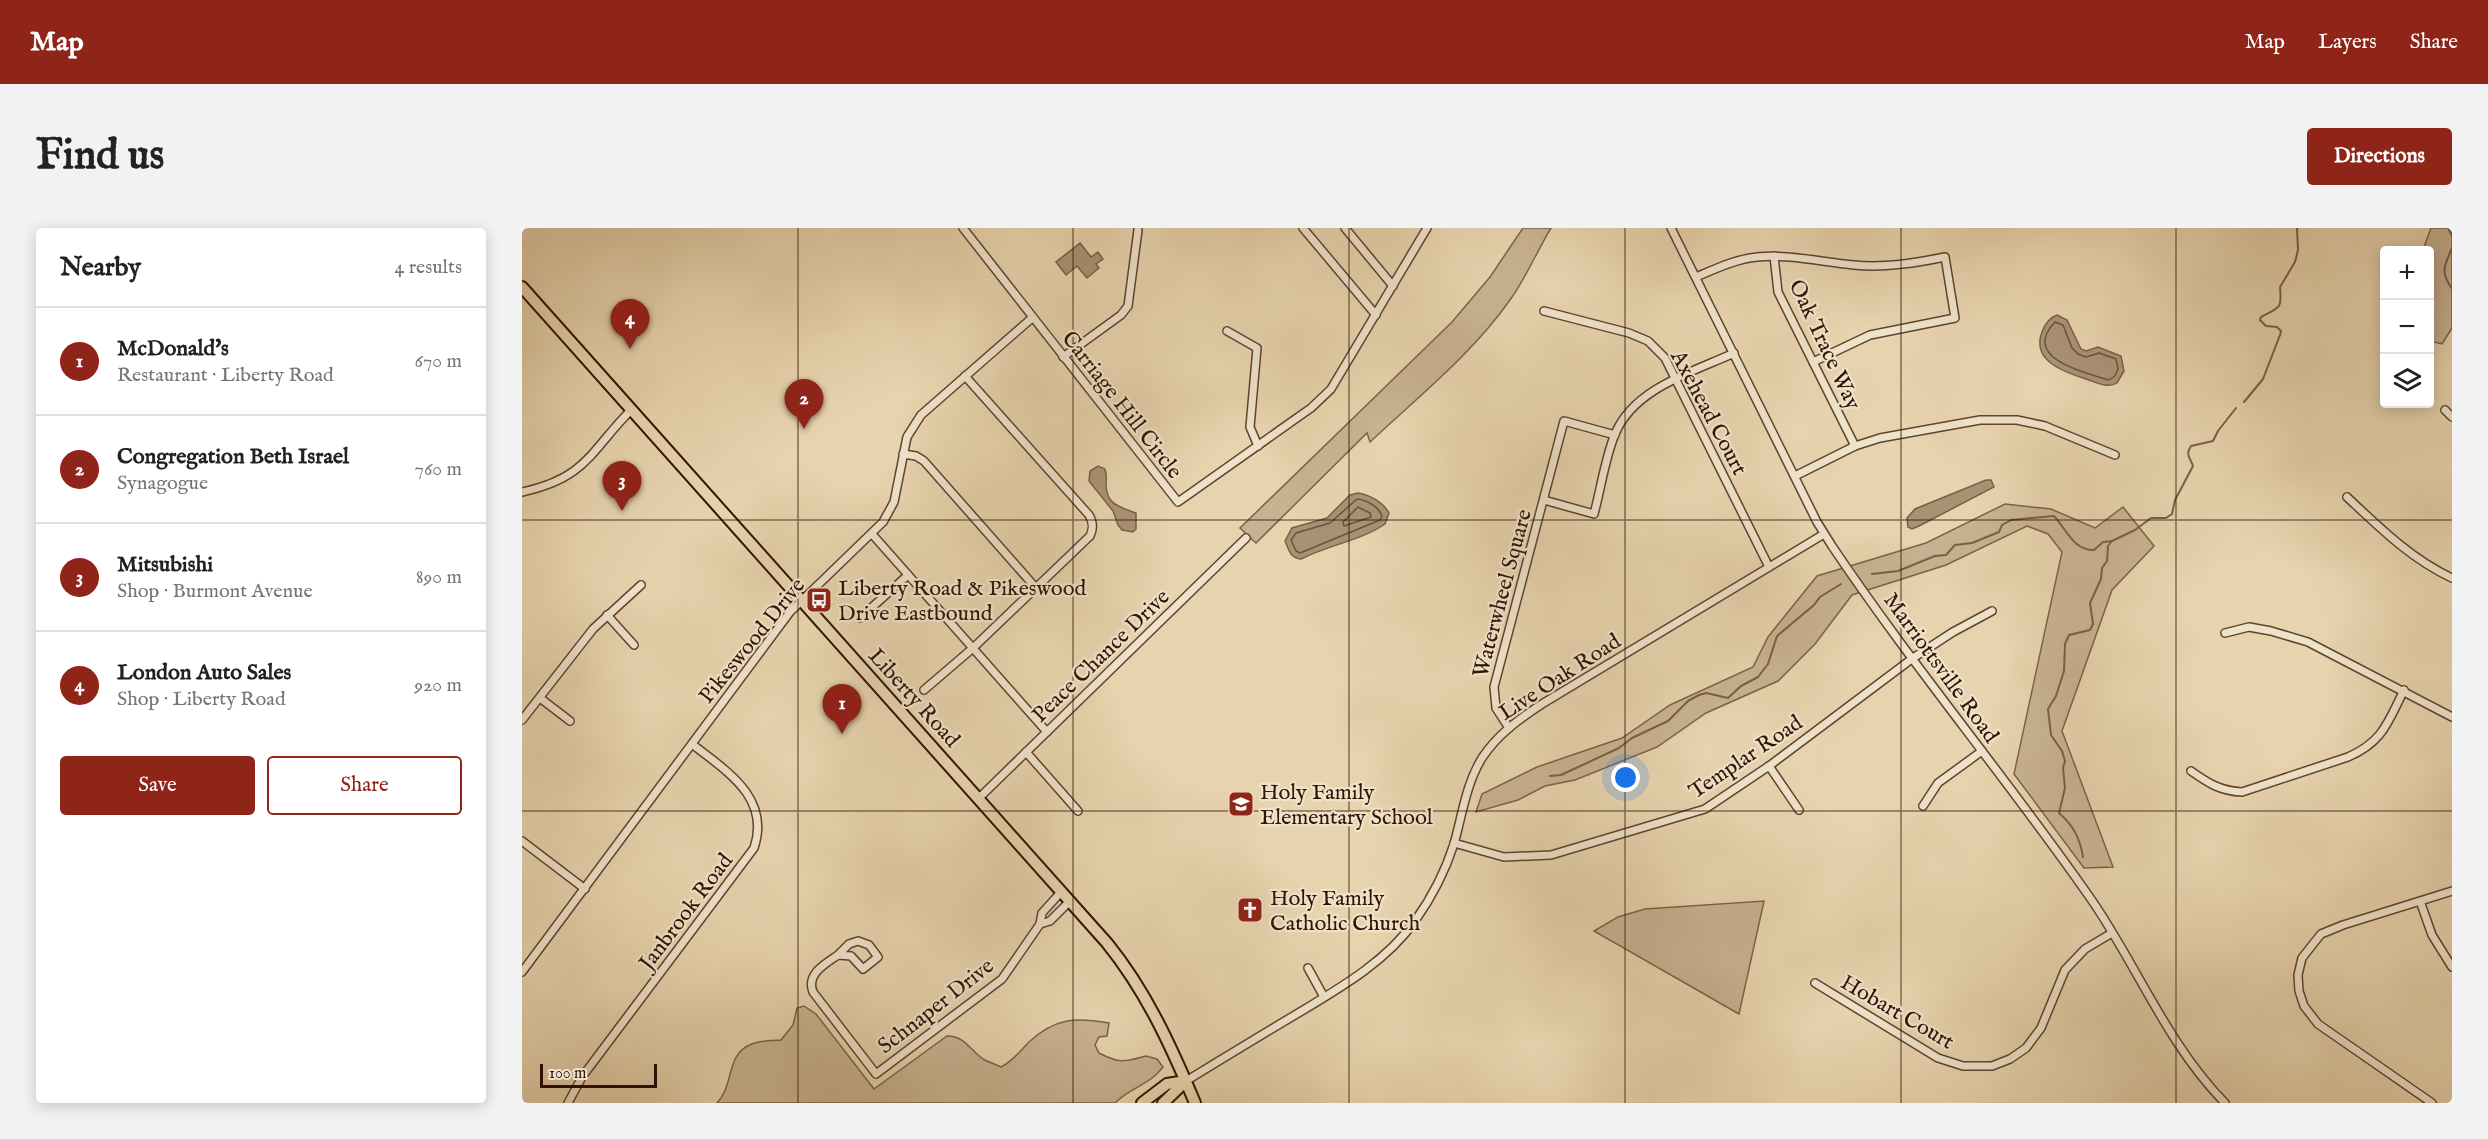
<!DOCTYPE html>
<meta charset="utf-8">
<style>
:root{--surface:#fff;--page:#f2f2f2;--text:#222;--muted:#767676;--line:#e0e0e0;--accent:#8f2418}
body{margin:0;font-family:"IM FELL English",serif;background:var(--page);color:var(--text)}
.controls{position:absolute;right:18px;top:18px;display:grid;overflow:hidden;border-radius:6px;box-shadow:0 3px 15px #0003}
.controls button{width:54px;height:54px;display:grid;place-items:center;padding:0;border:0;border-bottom:2px solid var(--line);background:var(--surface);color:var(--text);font:30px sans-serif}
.scale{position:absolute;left:18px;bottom:15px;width:117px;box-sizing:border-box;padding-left:6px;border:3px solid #301303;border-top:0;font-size:16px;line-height:21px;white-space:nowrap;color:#301303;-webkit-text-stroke:4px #efe2ca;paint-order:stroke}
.you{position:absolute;left:1104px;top:550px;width:21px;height:21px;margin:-15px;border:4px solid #fff;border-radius:50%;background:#1a73e8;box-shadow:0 0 0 9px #1a73e833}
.badge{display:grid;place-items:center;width:39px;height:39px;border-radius:50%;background:var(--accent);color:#fff;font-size:20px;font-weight:700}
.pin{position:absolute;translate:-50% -50px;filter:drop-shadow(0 2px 3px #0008)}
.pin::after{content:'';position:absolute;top:32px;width:21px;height:18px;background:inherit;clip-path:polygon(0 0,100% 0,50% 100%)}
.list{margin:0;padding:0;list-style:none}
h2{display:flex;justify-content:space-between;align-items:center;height:78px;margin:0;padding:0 24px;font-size:26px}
h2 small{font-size:20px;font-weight:400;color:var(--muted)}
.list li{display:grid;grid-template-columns:39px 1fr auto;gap:18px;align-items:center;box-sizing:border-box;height:108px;padding:0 24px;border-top:2px solid var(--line)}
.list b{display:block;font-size:22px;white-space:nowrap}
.list p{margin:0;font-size:20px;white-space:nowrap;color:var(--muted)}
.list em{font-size:20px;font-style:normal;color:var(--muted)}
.actions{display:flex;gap:12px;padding:18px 24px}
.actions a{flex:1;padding:14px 0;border:2px solid var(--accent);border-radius:6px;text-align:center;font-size:21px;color:var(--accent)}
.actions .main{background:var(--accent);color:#fff}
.icon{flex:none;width:33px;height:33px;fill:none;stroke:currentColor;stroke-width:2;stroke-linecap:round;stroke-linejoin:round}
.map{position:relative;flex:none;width:1930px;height:875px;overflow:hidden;border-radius:6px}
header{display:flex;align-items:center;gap:36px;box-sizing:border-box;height:84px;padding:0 30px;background:var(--accent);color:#fff}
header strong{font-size:28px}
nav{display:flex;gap:33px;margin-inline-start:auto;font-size:21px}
.intro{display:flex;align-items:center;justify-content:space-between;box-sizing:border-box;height:144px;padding:0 36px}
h1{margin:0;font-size:42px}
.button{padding:15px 27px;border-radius:6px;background:var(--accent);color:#fff;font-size:21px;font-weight:700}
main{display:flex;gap:36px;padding:0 36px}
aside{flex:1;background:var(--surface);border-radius:6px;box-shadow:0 3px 15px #0003}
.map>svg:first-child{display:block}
.green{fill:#c8b291;stroke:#7c624a;stroke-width:1.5}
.water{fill:#a99274;stroke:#795f47;stroke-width:1.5}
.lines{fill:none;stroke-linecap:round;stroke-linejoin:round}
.shore{stroke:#6c523c;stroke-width:1.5}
.stream{stroke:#795f47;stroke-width:2}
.minor-casing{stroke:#5e432e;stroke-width:10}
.primary-casing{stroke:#301303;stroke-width:14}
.minor{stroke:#efe2ca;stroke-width:7}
.primary{stroke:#e7d3ae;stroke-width:10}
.grid{fill:none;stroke:#301303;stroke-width:1.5;stroke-opacity:0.55}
.labels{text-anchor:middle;stroke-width:4.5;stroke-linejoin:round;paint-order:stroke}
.street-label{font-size:22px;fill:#301303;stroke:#efe2ca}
.poi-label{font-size:22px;fill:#301303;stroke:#efe2ca;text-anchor:start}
</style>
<header>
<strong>Map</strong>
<nav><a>Map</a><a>Layers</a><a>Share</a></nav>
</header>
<div class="intro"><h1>Find us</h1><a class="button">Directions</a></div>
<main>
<aside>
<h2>Nearby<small>4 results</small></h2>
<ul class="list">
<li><span class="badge">1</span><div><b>McDonald's</b><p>Restaurant · Liberty Road</p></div><em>670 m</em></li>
<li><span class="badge">2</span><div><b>Congregation Beth Israel</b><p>Synagogue</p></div><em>760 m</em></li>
<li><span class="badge">3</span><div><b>Mitsubishi</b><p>Shop · Burmont Avenue</p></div><em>890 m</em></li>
<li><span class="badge">4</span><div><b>London Auto Sales</b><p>Shop · Liberty Road</p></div><em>920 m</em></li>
</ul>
<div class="actions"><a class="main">Save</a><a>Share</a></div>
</aside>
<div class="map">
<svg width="1930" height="875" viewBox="0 0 1930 875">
<rect width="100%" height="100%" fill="#e7d3ae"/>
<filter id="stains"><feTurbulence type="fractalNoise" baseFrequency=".00333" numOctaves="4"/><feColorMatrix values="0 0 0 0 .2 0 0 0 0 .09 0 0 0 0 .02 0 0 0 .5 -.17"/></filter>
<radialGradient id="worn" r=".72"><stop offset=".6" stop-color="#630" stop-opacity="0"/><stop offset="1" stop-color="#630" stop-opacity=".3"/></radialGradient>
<g class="green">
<path d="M1001 0H1029C1015 23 1004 50 988 72 950 126 896 169 848 214L845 205 734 315 718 300 930 94 968 49Z"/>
<path d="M1909 0H1930V100L1920 116 1908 113V22H1901Z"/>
<path d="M1483 276 1529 281 1573 300 1601 279 1632 318 1590 362 1540 503 1591 639 1562 640 1492 546 1540 324 1526 306 1505 298 1424 337 1330 367 1293 416 1256 453 1184 485 1135 519 1053 552 1023 558 996 572 954 584 960 566 1015 539 1100 510 1148 477 1231 439 1246 409 1295 348 1404 315Z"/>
<path d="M1242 673 1217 786 1072 703 1096 689 1123 681Z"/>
<path d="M282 778 294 786 352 861 425 808C443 808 448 822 461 831 466 834 473 836 479 839 491 833 498 823 507 814 533 790 553 789 587 795L585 808 577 809 573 817 577 825C598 836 603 834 624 828L635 831 641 839C628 857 607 860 593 875H195C213 856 203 826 230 816 238 812 250 813 259 812L271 797 275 780Z"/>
</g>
<g class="water">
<path d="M558 15 569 29 576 24 581 31 574 36 577 40 565 50 555 38 544 47 534 34Z"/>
<path d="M1535 87 1545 92 1559 121 1564 123 1576 119 1599 128 1602 143 1595 155C1586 161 1573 154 1564 151 1542 144 1509 133 1520 104 1523 96 1527 90 1535 87Z"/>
<path d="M576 238 583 241C585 247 584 251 584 256 584 277 598 279 614 285V301L611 304 600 302 596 297 591 283 567 253 568 243Z"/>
<path d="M1464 252H1469L1472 259 1397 298 1390 301 1386 299 1385 290 1393 281Z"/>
<path d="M836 265C848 267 861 274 867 285L863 296C838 313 806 317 779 331 768 330 767 322 763 313L770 300 805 290 828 267Z"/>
</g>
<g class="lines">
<g class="shore">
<path d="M1533 94 1541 97 1550 120 1556 126 1564 129 1577 125 1594 131 1596 141 1593 148 1587 152C1563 145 1498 130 1533 94Z"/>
<path d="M835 271C845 272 857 279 860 288L858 292 778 325 774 323 769 312 774 305 808 295Z"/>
<path d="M836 279 848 285 849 289 822 298 821 294Z"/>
</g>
<g class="stream">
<path d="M1926 0 1930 8"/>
<path d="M1930 20C1922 39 1918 43 1930 61"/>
<path d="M1722 174 1741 151 1758 107 1759 103 1755 99 1744 98 1738 92 1739 89C1758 79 1760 81 1758 59L1773 34 1776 22 1775 0"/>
<path d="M1350 346 1376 343 1413 328 1424 327 1433 317 1450 315 1477 304 1480 297 1489 292 1532 288C1545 302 1551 322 1572 322L1581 314 1590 313"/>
<path d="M1028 548 1039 547 1097 520 1110 510 1146 493 1166 473 1177 467 1184 465 1206 470 1219 458 1236 449 1246 436 1255 408 1292 377 1298 369 1319 356"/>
<path d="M1561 629C1558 610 1551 597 1537 585L1543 560 1541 540 1543 533 1540 523 1529 507 1526 481 1534 468 1542 443 1543 416 1547 407 1568 402 1571 396 1568 375 1579 351 1580 340 1585 333 1586 318 1590 313 1613 302 1629 290H1644L1650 286 1653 272 1671 238C1668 229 1663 227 1669 218L1691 213 1696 203 1714 180"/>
</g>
<g class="minor-casing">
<g id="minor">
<path d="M441 0 656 274 789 180 809 161 905 0"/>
<path d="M781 0 854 87"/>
<path d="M823 0 871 58"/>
<path d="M1149 0 1295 294 1310 318C1392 440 1487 553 1571 674 1616 740 1646 817 1703 875"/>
<path d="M1252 28 1256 64 1333 218"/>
<path d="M1174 49C1193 41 1214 31 1235 29 1268 26 1299 34 1332 37 1363 40 1393 35 1423 29L1433 90 1348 107 1291 134"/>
<path d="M1022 83 1107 105 1126 113 1143 130 1247 339"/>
<path d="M705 103 735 120 728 199 736 218"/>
<path d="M541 129 599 87 606 78 616 2"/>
<path d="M1923 182 1930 189"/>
<path d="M381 226 394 228 402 233 514 360"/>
<path d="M1273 248 1333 218 1358 210 1458 192H1495L1523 198 1593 227"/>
<path d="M0 264C65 250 68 223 110 181"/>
<path d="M1825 269C1857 299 1889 331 1930 350"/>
<path d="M1022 272 1072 286C1079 260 1083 230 1093 206 1112 160 1171 144 1212 125"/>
<path d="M350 306 525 504"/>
<path d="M85 387 112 417"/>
<path d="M338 390 386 347"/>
<path d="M1703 405 1727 399 1749 403 1786 414 1930 489"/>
<path d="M402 462 451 420 568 308C572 300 571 294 567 287L443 148"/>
<path d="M18 470 48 493"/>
<path d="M0 492 71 401 119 357"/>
<path d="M987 500 974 480 972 459 1042 193 1093 207"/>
<path d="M504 524 556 583"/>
<path d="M1247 538 1277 582"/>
<path d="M1669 543C1686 555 1698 563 1720 564L1826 529C1861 514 1866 494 1882 462"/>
<path d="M457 570 724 310"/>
<path d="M1401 578 1416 555 1460 523"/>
<path d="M0 613 63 661"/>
<path d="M932 615 982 629 1029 627 1183 581 1247 538 1391 430 1431 404 1470 383"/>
<path d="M1898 673 1910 707 1930 739"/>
<path d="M518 696 528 693 548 673"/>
<path d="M316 727 327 716 336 713 347 717 356 729 341 741 329 728 316 727C303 736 284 746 291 764L354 846 480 751 518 696 520 685 540 663"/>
<path d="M786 740 802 769"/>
<path d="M0 744 268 384 361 294 372 274 385 209 399 187 510 90"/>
<path d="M1293 755 1416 830 1441 838H1470L1488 831 1504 820 1519 800 1543 742 1563 721 1590 705"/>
<path d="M664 853C700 831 736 809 773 787 816 761 863 735 893 693 910 669 923 644 932 616 940 588 944 556 960 530 975 507 997 491 1020 476L1302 306"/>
<path d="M46 875 60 849 232 620C249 569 204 543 170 516"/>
<path d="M1910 875 1796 796 1782 778 1777 763 1776 747 1780 730 1799 706 1821 697 1930 663"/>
</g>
</g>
<g class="primary-casing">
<g id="primary">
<path d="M0 59 585 715C624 763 649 818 673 875"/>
<path d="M620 875 645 856 664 853"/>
<path d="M641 875 664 853"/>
</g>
</g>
<use href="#minor" class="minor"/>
<use href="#primary" class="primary"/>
</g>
<path class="grid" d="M276 0V875M551 0V875M827 0V875M1103 0V875M1379 0V875M1654 0V875M0 292H1930M0 583H1930"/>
<defs>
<g id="bus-square" transform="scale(1.35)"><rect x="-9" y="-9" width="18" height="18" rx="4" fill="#8f2418" stroke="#efe2ca"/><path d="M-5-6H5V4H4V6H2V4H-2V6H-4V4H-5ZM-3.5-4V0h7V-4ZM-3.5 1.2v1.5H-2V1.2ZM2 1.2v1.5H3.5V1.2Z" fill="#fff"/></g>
<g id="school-square" transform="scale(1.35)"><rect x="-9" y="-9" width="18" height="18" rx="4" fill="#8f2418" stroke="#efe2ca"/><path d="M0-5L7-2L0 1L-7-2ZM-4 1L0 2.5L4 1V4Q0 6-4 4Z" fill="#fff"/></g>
<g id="church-square" transform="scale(1.35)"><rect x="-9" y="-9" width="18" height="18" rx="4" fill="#8f2418" stroke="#efe2ca"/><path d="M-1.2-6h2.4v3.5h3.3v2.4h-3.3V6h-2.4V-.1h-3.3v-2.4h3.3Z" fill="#fff"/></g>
</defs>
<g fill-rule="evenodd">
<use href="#bus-square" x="297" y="372"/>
<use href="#school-square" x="719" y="576"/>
<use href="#church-square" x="728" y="682"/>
</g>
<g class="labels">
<g class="street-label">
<text transform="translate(1304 116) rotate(65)" y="8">Oak Trace Way</text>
<text transform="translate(601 176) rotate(52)" y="8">Carriage Hill Circle</text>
<text transform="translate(1188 184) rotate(62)" y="8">Axehead Court</text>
<text transform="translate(979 365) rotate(-75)" y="8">Waterwheel Square</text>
<text transform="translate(229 412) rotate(-51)" y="8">Pikeswood Drive</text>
<text transform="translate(578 427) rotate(-44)" y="8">Peace Chance Drive</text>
<text transform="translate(1420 439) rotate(54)" y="8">Marriottsville Road</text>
<text transform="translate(1037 448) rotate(-33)" y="8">Live Oak Road</text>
<text transform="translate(393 469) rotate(48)" y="8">Liberty Road</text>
<text transform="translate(1223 528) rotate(-34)" y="8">Templar Road</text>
<text transform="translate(163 683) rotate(-53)" y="8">Janbrook Road</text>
<text transform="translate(413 777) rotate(-38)" y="8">Schnaper Drive</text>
<text transform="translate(1376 783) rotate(30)" y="8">Hobart Court</text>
</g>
<g class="poi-label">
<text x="316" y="367">Liberty Road &amp; Pikeswood<tspan x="316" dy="25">Drive Eastbound</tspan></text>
<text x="738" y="571">Holy Family<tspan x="738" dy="25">Elementary School</tspan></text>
<text x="748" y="677">Holy Family<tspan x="748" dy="25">Catholic Church</tspan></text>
</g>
</g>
<rect width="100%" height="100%" filter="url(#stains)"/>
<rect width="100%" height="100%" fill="url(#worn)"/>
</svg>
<div class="controls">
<button>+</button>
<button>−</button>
<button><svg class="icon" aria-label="layers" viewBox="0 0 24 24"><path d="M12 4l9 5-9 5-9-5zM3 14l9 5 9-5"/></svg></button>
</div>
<div class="scale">100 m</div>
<div class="you"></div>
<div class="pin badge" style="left:320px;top:506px">1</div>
<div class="pin badge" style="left:282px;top:201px">2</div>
<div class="pin badge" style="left:100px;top:283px">3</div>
<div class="pin badge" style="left:108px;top:121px">4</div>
</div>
</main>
